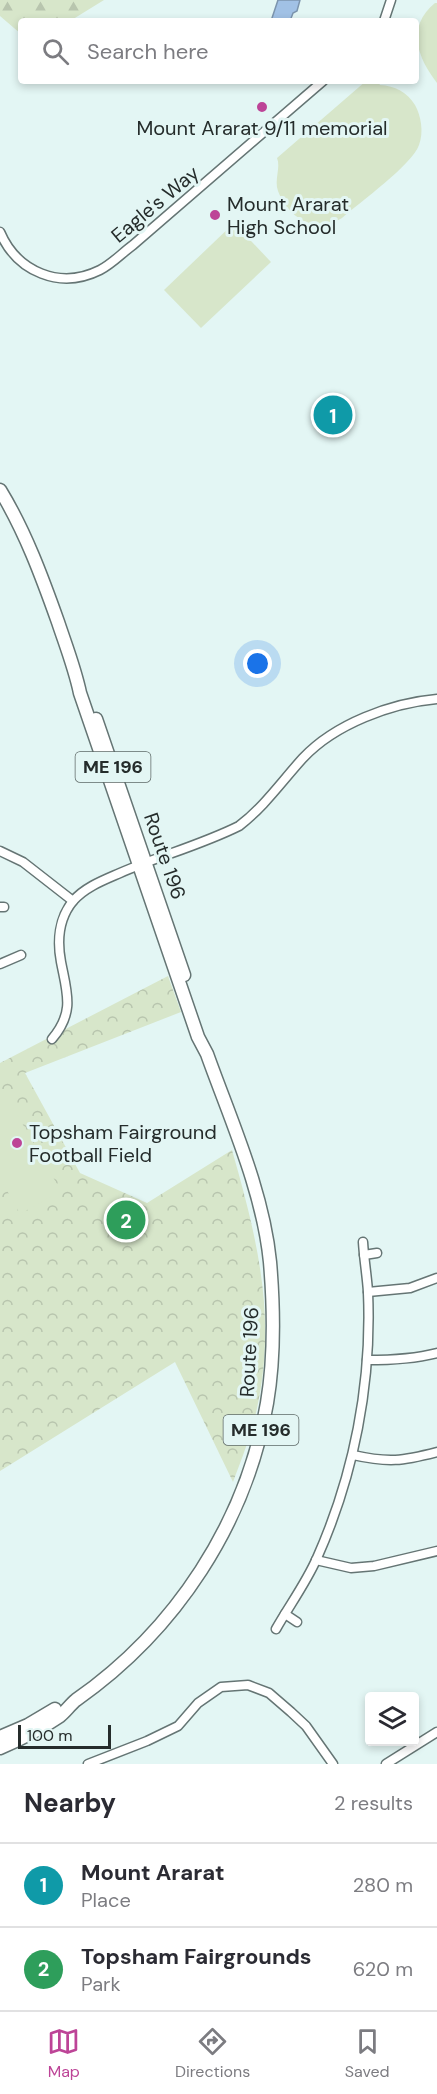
<!DOCTYPE html>
<style>
:root{--surface:#fff;--page:#f2f2f3;--text:#2b2b33;--muted:#7c7c81;--line:#e1e1e2;--accent:#bd4497}
body{margin:0;font-family:"DM Sans",sans-serif;background:var(--page);color:var(--text)}
.controls{position:absolute;right:18px;bottom:18px;display:grid;overflow:hidden;border-radius:6px;box-shadow:0 3px 9px #0003}
.controls button{width:54px;height:54px;display:grid;place-items:center;padding:0;border:0;border-bottom:2px solid var(--line);background:var(--surface);color:var(--text);font:30px sans-serif}
.scale{position:absolute;left:18px;bottom:15px;width:93px;box-sizing:border-box;padding-left:6px;border:3px solid #252c2b;border-top:0;font-size:16px;line-height:21px;white-space:nowrap;color:#252c2b;-webkit-text-stroke:4px #e3f6f4;paint-order:stroke}
.you{position:absolute;left:258px;top:664px;width:21px;height:21px;margin:-15px;border:4px solid #fff;border-radius:50%;background:#1a73e8;box-shadow:0 0 0 9px #1a73e833}
.badge{display:grid;place-items:center;width:39px;height:39px;border-radius:50%;background:var(--accent);color:#fff;font-size:20px;font-weight:700}
.pin{position:absolute;translate:-50% -50%;border:3px solid #fff;box-shadow:0 2px 6px #0006}
.list{margin:0;padding:0;list-style:none}
h2{display:flex;justify-content:space-between;align-items:center;height:78px;margin:0;padding:0 24px;font-size:26px}
h2 small{font-size:20px;font-weight:400;color:var(--muted)}
.list li{display:grid;grid-template-columns:39px 1fr auto;gap:18px;align-items:center;box-sizing:border-box;height:84px;padding:0 24px;border-top:2px solid var(--line)}
.list b{display:block;font-size:22px;white-space:nowrap}
.list p{margin:0;font-size:20px;white-space:nowrap;color:var(--muted)}
.list em{font-size:20px;font-style:normal;color:var(--muted)}
.icon{flex:none;width:33px;height:33px;fill:none;stroke:currentColor;stroke-width:2;stroke-linecap:round;stroke-linejoin:round}
.map{position:relative;flex:none;width:437px;height:1764px;overflow:hidden}
.search{position:absolute;background:var(--surface);box-shadow:0 3px 9px #0003;left:18px;right:18px;top:18px;height:66px;display:flex;align-items:center;gap:15px;box-sizing:border-box;padding:0 21px;border-radius:6px;color:var(--muted);font-size:22px}
.sheet{height:246px;background:var(--surface)}
nav{display:flex;justify-content:space-around;align-items:center;box-sizing:border-box;height:84px;border-top:2px solid var(--line);background:var(--surface);font-size:16px;color:var(--muted)}
nav a{display:grid;justify-items:center;gap:3px}
nav .on{color:var(--accent)}
.map>svg:first-child{display:block}
.forest{fill:url(#forest-firs)}
.park{fill:url(#park-crowns)}
.pitch{fill:#d7e6ca}
.water{fill:#a1c1e5;stroke:#7c94ad;stroke-width:1.5}
.lines{fill:none;stroke-linecap:round;stroke-linejoin:round}
.minor-casing{stroke:#657574;stroke-width:11}
.highway-casing{stroke:#657574;stroke-width:15}
.minor{stroke:#fff;stroke-width:8}
.highway{stroke:#fff;stroke-width:12}
.poi-dot{fill:#bd4497;stroke:#e3f6f4;stroke-width:2}
.labels{text-anchor:middle;stroke-width:6;stroke-linejoin:round;paint-order:stroke}
.shield{fill:#e3f6f4;stroke:#5e6967;stroke-width:1.5}
.shield-label{font-size:18px;font-weight:bold;fill:#252c2b}
.poi-label{font-size:20px;fill:#252c2b;stroke:#e3f6f4;text-anchor:start}
.street-label{font-size:20px;fill:#252c2b;stroke:#e3f6f4}
</style>
<div class="map">
<svg width="437" height="1764" viewBox="0 0 437 1764">
<defs>
<pattern id="forest-firs" width="22" height="20" patternUnits="userSpaceOnUse" patternTransform="scale(1.5)"><rect width="22" height="20" fill="#d7e6ca"/><path d="M5 1l3.5 6h-7zM16 11l3.5 6h-7z" fill="#b8c5ae"/></pattern>
<pattern id="park-crowns" width="20" height="18" patternUnits="userSpaceOnUse" patternTransform="scale(1.5)"><rect width="20" height="18" fill="#d7e6ca"/><path d="M2 6a3 3 0 1 1 6 0M12 15a3 3 0 1 1 6 0" fill="none" stroke="#b8c5ae"/></pattern>
</defs>
<rect width="100%" height="100%" fill="#e3f6f4"/>
<path class="forest" d="M0 0H104L70 21H21V34L0 16Z"/>
<path class="park" d="M168 976 181 1012 25 1073 80 1173 147 1203 232 1150C257 1238 277 1316 257 1408 252 1433 242 1458 233 1482L175 1362 0 1471V1063Z"/>
<g class="pitch">
<path d="M435 3H437V83C417 57 406 27 435 3Z"/>
<path d="M366 81H381L379 83 380 85C395 86 407 92 415 105 421 116 424 132 419 145 412 165 360 202 342 218 316 235 288 218 278 191 274 180 281 167 277 158Z"/>
<path d="M234 223 271 262 201 328 164 290Z"/>
<path d="M10 1102 61 1191 20 1214 0 1178V1107Z"/>
</g>
<path class="water" d="M278 0H300L297 11 293 13 290 21H271Z"/>
<g class="lines">
<g class="minor-casing">
<g id="minor">
<path d="M384 21 391 0"/>
<path d="M0 232C17 272 60 290 100 270 112 264 122 253 133 245L323 81"/>
<path d="M0 851 23 862 73 901"/>
<path d="M0 907H4"/>
<path d="M0 964 21 955"/>
<path d="M52 1039C75 1012 67 993 61 962 57 941 59 918 73 901 85 887 104 880 120 873 159 856 201 845 239 826 264 807 282 781 303 758 335 724 391 703 437 699"/>
<path d="M364 1255 377 1253"/>
<path d="M368 1292 410 1288 437 1278"/>
<path d="M367 1360C391 1360 414 1359 437 1353"/>
<path d="M353 1455C389 1463 402 1461 437 1452"/>
<path d="M316 1560 351 1568 374 1566 437 1551"/>
<path d="M285 1614 297 1622"/>
<path d="M276 1629C289 1606 306 1583 317 1558 354 1475 372 1383 368 1292 367 1276 364 1259 363 1242"/>
<path d="M88 1764 147 1741 178 1726 198 1703 221 1687 248 1685 269 1693 291 1712 306 1726 333 1764"/>
<path d="M386 1764 437 1732"/>
</g>
</g>
<g class="highway-casing">
<g id="highway">
<path d="M0 490C25 531 42 577 58 622 66 646 75 669 80 693L198 1037 207 1054C231 1121 263 1191 270 1262 274 1309 275 1356 267 1403 246 1523 176 1630 76 1700 70 1705 66 1711 60 1716 41 1729 21 1739 0 1748"/>
<path d="M96 719 184 975"/>
<path d="M0 1737 28 1725 55 1709"/>
</g>
</g>
<use href="#minor" class="minor"/>
<use href="#highway" class="highway"/>
</g>
<g class="poi-dot">
<circle cx="262" cy="107" r="6"/>
<circle cx="215" cy="215" r="6"/>
<circle cx="17" cy="1143" r="6"/>
</g>
<g class="labels">
<g class="shield">
<rect x="75.5" y="752" width="75" height="30" rx="4.5"/>
<rect x="223.5" y="1415" width="75" height="30" rx="4.5"/>
</g>
<g class="shield-label">
<text x="113" y="773">ME 196</text>
<text x="261" y="1436">ME 196</text>
</g>
<g class="poi-label">
<text x="262" y="135" text-anchor="middle">Mount Ararat 9/11 memorial</text>
<text x="227" y="211">Mount Ararat<tspan x="227" dy="23">High School</tspan></text>
<text x="29" y="1139">Topsham Fairground<tspan x="29" dy="23">Football Field</tspan></text>
</g>
<g class="street-label">
<text transform="translate(155 204) rotate(-40)" y="7">Eagle's Way</text>
<text transform="translate(165 856) rotate(71)" y="7">Route 196</text>
<text transform="translate(249 1352) rotate(-87)" y="7">Route 196</text>
</g>
</g>
</svg>
<div class="controls">
<button><svg class="icon" aria-label="layers" viewBox="0 0 24 24"><path d="M12 4l9 5-9 5-9-5zM3 14l9 5 9-5"/></svg></button>
</div>
<div class="scale">100 m</div>
<div class="you"></div>
<div class="pin badge" style="left:333px;top:415px;background:#0f9aa8">1</div>
<div class="pin badge" style="left:126px;top:1220px;background:#2e9e5b">2</div>
<div class="search"><svg class="icon" aria-label="search" viewBox="0 0 24 24"><circle cx="10" cy="10" r="6"/><path d="M15 15l6 6"/></svg>Search here</div>
</div>
<section class="sheet">
<h2>Nearby<small>2 results</small></h2>
<ul class="list">
<li><span class="badge" style="background:#0f9aa8">1</span><div><b>Mount Ararat</b><p>Place</p></div><em>280 m</em></li>
<li><span class="badge" style="background:#2e9e5b">2</span><div><b>Topsham Fairgrounds</b><p>Park</p></div><em>620 m</em></li>
</ul>
</section>
<nav>
<a class="on"><svg class="icon" aria-label="map" viewBox="0 0 24 24"><path d="M3 6l6-2 6 2 6-2v14l-6 2-6-2-6 2zM9 4v14M15 6v14"/></svg>Map</a>
<a><svg class="icon" aria-label="directions" viewBox="0 0 24 24"><path d="M12 3l9 9-9 9-9-9zM9 14v-3h6M13 9l2 2-2 2"/></svg>Directions</a>
<a><svg class="icon" aria-label="saved" viewBox="0 0 24 24"><path d="M7 4h10v16l-5-4-5 4z"/></svg>Saved</a>
</nav>
